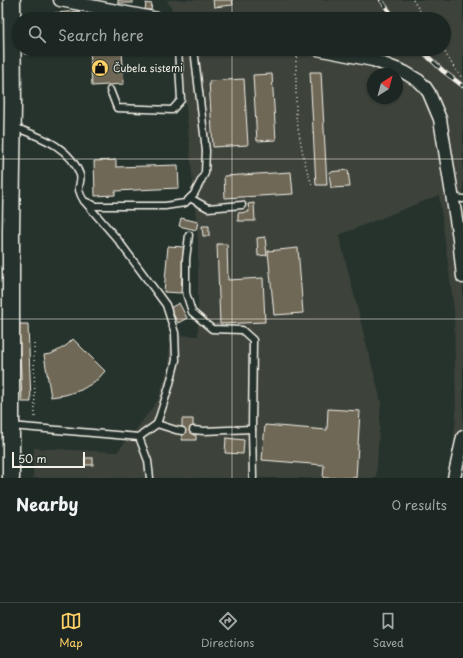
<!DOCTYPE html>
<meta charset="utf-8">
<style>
:root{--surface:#1c2622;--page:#29322f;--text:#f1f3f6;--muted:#a0a5a5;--line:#3a4340;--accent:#ffd166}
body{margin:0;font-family:"Playpen Sans",sans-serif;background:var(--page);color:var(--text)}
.compass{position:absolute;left:367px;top:68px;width:36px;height:36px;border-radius:50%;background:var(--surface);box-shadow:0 1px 3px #0004;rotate:36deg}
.scale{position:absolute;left:12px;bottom:10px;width:73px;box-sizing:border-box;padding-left:4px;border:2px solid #f4f1e8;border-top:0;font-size:11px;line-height:14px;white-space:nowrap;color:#f4f1e8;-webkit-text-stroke:3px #26332d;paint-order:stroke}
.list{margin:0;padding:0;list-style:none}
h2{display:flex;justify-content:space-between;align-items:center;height:52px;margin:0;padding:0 16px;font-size:17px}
h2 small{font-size:13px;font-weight:400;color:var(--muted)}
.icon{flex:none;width:22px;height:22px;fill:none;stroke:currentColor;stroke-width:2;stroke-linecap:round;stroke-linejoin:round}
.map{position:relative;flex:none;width:463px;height:478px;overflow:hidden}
.search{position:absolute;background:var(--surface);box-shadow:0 1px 3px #0004;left:12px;right:12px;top:12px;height:44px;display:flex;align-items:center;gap:10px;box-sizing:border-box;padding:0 14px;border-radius:22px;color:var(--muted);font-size:15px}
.sheet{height:124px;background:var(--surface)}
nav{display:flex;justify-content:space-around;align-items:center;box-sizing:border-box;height:56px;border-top:1px solid var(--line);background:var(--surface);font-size:11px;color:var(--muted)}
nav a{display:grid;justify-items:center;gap:2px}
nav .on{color:var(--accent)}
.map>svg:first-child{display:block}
.built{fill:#3c433a;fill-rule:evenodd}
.building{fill:#6f6857;stroke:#f4f1e8}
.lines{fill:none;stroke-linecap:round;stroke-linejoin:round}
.lane-casing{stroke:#f4f1e8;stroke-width:9}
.street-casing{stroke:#f4f1e8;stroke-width:15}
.secondary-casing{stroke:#f4f1e8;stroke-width:19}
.path{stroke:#f4f1e8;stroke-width:1.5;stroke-dasharray:1 3;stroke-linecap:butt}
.lane{stroke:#26332d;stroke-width:6}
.street{stroke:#26332d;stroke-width:12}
.secondary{stroke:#26332d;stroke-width:16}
.rail-casing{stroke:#f4f1e8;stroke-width:4.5}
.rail{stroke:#26332d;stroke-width:3;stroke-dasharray:9;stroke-linecap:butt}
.grid{fill:none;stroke:#f4f1e8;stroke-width:1;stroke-opacity:0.55}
.labels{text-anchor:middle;stroke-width:3;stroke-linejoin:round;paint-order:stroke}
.poi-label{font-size:10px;fill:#f4f1e8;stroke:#26332d;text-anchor:start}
</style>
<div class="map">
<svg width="463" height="478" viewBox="0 0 463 478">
<rect width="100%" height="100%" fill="#26332d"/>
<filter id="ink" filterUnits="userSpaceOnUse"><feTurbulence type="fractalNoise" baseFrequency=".025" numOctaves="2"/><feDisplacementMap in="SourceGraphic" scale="8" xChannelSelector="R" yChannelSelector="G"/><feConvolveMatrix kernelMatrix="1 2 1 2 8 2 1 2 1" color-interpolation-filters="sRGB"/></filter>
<g filter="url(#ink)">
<path class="built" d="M167 0H463V478H451L456 414 454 309 439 195 339 235 381 402 376 478H33L34 448 117 452 138 427 158 400 169 366V335L198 336V241L181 49H444V19H177ZM373 74H397V98H373Z"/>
<g class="building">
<rect x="118" y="0" width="15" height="3"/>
<path d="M213 0H232L233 5 214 7Z"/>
<path d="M146 3 152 4 151 10H145Z"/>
<path d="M79 11 80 19H55L54 13Z"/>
<path d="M24 49H86V52L24 54Z"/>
<path d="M90 49H122L124 84 92 86Z"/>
<path d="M310 72H321L327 185H316Z"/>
<path d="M272 74 276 140 257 141 253 75Z"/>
<path d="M244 79 248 145 213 147 209 81Z"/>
<path d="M116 160V167L178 165 179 188 115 191V195L95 196 94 161Z"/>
<path d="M348 170 350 187 331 188 329 172Z"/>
<path d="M291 172 293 194 225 198 224 176Z"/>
<path d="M254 203 255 221H238V213L249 212 248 204Z"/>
<path d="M181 218 198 222 196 230 179 226Z"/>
<path d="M202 226H209V236H203Z"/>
<path d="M265 237 267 255 258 256 257 238Z"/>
<path d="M217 244H227L228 280 263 278 265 322 220 324Z"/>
<path d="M168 246 184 247 181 293 164 292Z"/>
<path d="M298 248 303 313 274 315 268 251Z"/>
<path d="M179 303 187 318 178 323 170 308Z"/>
<path d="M19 324H28L31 402H22Z"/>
<path d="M73 339 105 371 98 379 91 384 81 390 65 395 51 397 44 355 51 354 59 350 67 345Z"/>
<path d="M328 409 360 411 356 478H323L324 465 262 460 265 425 327 430Z"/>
<path d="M182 419H193V435H196V440H182Z"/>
<path d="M226 438 244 440 243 454 225 453Z"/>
<rect x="85" y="458" width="8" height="7"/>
</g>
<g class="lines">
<g class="lane-casing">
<g id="lane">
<path d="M110 90 117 108 172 110 181 100 178 49"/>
<path d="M14 127C40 137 70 146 80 175 82 180 78 185 79 190 80 194 82 198 84 201L96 206H165L185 203 194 194 205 173 206 151 194 49"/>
<path d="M453 197 463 199"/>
<path d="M190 198 208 208 242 205"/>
<path d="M85 202 118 240 166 305 175 333 176 360 169 387 157 424"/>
<path d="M189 235 186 259V293L192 312 212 329 242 330 253 340 252 429 204 431 193 430"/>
<path d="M11 426 139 437 157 424 176 430 182 431"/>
<path d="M252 429 253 478"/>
<path d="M139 437 148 461 150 478"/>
</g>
</g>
<g class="street-casing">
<g id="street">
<path d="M60 0 158 19"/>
<path d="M317 49 373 60 404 72 419 81 425 87 429 93 440 119 459 238 463 277"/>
<path d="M454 478 463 437"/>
</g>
</g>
<g class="secondary-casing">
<path id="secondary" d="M11 478V230L13 104 12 0"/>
</g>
<g class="path">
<path d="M413 0 425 19"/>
<path d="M296 49V116L303 155 308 174 312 184"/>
<path d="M443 49 455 69 463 79"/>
<path d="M34 344 35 420"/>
</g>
<use href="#lane" class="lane"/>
<use href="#street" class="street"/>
<use href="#secondary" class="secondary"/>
<g class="rail-casing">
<g id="rail">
<path d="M381 0 395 19"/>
<path d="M420 49 443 71 463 86"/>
</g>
</g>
<use href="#rail" class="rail"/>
</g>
</g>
<path class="grid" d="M232 0V19M232 49V478M0 159H463M0 319H463"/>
<defs>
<g id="shop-disc" transform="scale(0.9)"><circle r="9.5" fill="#ffd166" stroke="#26332d"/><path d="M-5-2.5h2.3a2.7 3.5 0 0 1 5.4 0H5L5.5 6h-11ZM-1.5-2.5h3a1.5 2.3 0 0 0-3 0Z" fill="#111"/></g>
</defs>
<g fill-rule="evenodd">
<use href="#shop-disc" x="100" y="68"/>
</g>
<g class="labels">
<g class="poi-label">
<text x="113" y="72">Čubela sistemi</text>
</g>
</g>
</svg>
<svg class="compass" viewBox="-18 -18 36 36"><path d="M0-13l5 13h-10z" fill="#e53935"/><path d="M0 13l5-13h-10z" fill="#a0a5a5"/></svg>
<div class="scale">50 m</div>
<div class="search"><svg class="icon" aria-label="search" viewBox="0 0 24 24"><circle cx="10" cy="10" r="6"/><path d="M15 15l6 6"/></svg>Search here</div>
</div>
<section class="sheet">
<h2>Nearby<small>0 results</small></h2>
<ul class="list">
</ul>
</section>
<nav>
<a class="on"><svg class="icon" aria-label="map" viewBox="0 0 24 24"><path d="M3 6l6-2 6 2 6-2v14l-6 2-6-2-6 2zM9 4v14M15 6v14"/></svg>Map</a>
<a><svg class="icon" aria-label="directions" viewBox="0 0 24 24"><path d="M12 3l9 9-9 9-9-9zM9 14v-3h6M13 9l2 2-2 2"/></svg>Directions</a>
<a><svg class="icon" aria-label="saved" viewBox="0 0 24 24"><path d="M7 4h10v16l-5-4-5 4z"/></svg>Saved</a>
</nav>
